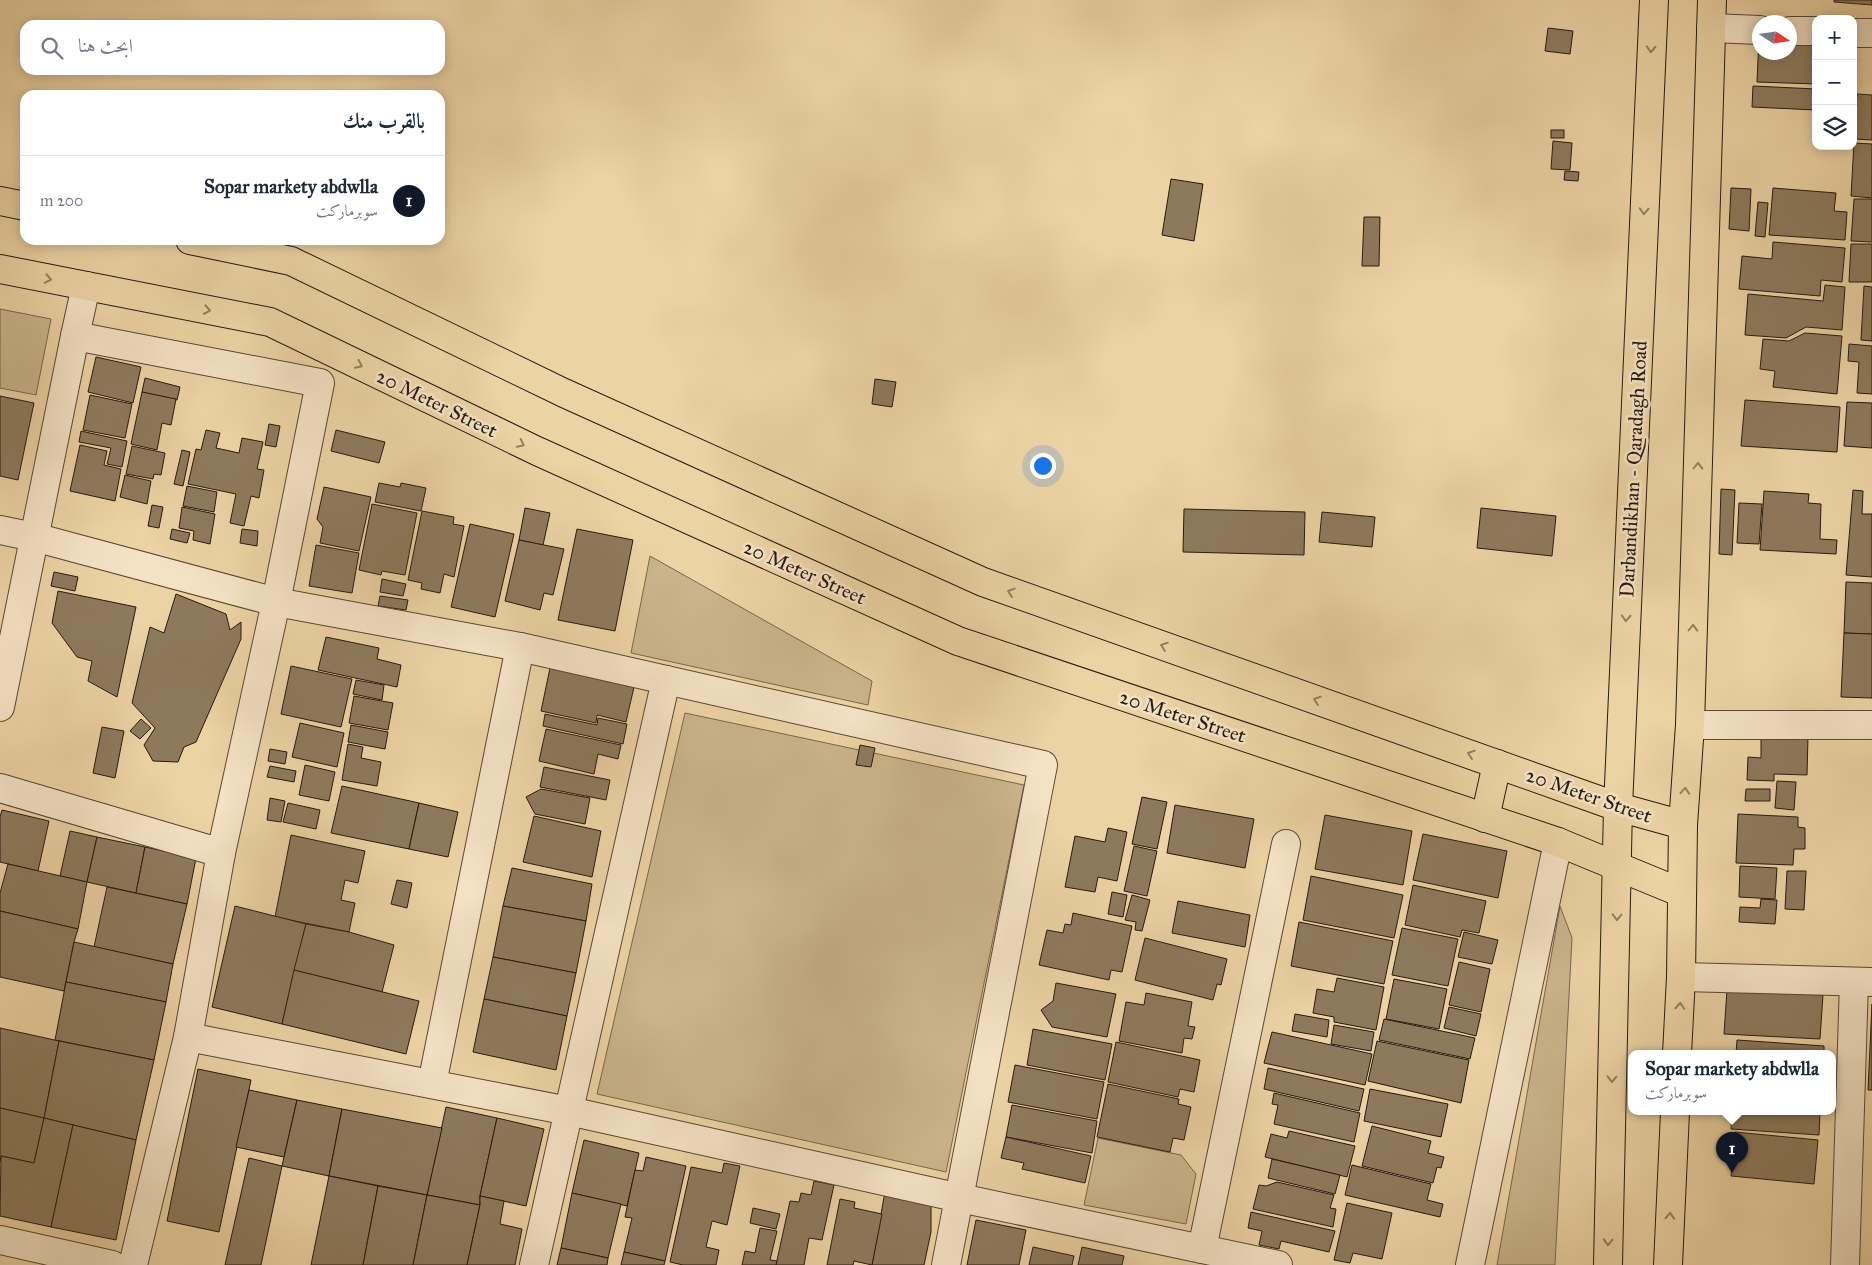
<!DOCTYPE html>
<html lang="ar">
<meta charset="utf-8">
<style>
:root{--surface:#fff;--page:#f2f2f3;--text:#1f2937;--muted:#747a83;--line:#e0e1e3;--accent:#111827}
body{margin:0;font-family:"IM FELL Great Primer",Amiri,serif;background:var(--page);color:var(--text);direction:rtl}
.controls{position:absolute;right:15px;top:15px;display:grid;overflow:hidden;border-radius:10px;box-shadow:0 2px 12px #0003}
.controls button{width:45px;height:45px;display:grid;place-items:center;padding:0;border:0;border-bottom:1px solid var(--line);background:var(--surface);color:var(--text);font:25px sans-serif}
.compass{position:absolute;left:1752px;top:15px;width:45px;height:45px;border-radius:50%;background:var(--surface);box-shadow:0 2px 12px #0003;rotate:102deg}
.you{position:absolute;left:1042px;top:465px;width:18px;height:18px;margin:-12px;border:4px solid #fff;border-radius:50%;background:#1a73e8;box-shadow:0 0 0 8px #1a73e833}
.badge{display:grid;place-items:center;width:32px;height:32px;border-radius:50%;background:var(--accent);color:#fff;font-size:16px;font-weight:700}
.pin{position:absolute;translate:-50% -41px;filter:drop-shadow(0 1px 2px #0008)}
.pin::after{content:'';position:absolute;top:26px;width:18px;height:15px;background:inherit;clip-path:polygon(0 0,100% 0,50% 100%)}
.popup{position:absolute;left:1628px;top:1050px;width:208px;height:65px;box-sizing:border-box;display:grid;place-content:center;border-radius:10px;background:var(--surface);filter:drop-shadow(0 1px 4px #0005);font-size:16px;white-space:nowrap;color:var(--muted)}
.popup b{font-size:19px;color:var(--text)}
.popup::after{content:'';position:absolute;left:50%;top:100%;margin-left:-10px;border:10px solid transparent;border-top-color:var(--surface)}
.list{margin:0;padding:0;list-style:none}
h2{display:flex;justify-content:space-between;align-items:center;height:65px;margin:0;padding:0 20px;font-size:21px}
h2 small{font-size:16px;font-weight:400;color:var(--muted)}
.list li{display:grid;grid-template-columns:32px 1fr auto;gap:15px;align-items:center;box-sizing:border-box;height:90px;padding:0 20px;border-top:1px solid var(--line)}
.list b{display:block;font-size:19px;white-space:nowrap}
.list p{margin:0;font-size:16px;white-space:nowrap;color:var(--muted)}
.list em{font-size:16px;font-style:normal;color:var(--muted)}
.icon{flex:none;width:28px;height:28px;fill:none;stroke:currentColor;stroke-width:2;stroke-linecap:round;stroke-linejoin:round}
.map{position:relative;flex:none;width:1872px;height:1265px;overflow:hidden;direction:ltr}
.search{position:absolute;background:var(--surface);box-shadow:0 2px 12px #0003;left:20px;top:20px;width:425px;height:55px;display:flex;align-items:center;gap:12px;box-sizing:border-box;padding:0 18px;border-radius:15px;color:var(--muted);font-size:19px}
.panel{position:absolute;background:var(--surface);box-shadow:0 2px 12px #0003;left:20px;top:90px;width:425px;height:155px;border-radius:15px;direction:rtl}
.map>svg:first-child{display:block}
.green{fill:#cab48b;stroke:#78674e}
.building{fill:#8d7a5d;stroke:#261a10}
.lines{fill:none;stroke-linecap:round;stroke-linejoin:round}
.minor-casing{stroke:#584835;stroke-width:30}
.primary-casing{stroke:#261a10;stroke-width:30}
.minor{stroke:#f3e2c4;stroke-width:28}
.primary{stroke:#ecd3a4;stroke-width:28}
.oneway{stroke:#938061}
.labels{text-anchor:middle;stroke-width:5;stroke-linejoin:round;paint-order:stroke}
.street-label{font-size:20px;fill:#261a10;stroke:#f3e2c4}
</style>
<div class="map">
<svg width="1872" height="1265" viewBox="0 0 1872 1265">
<rect width="100%" height="100%" fill="#ecd3a4"/>
<filter id="stains"><feTurbulence type="fractalNoise" baseFrequency=".004" numOctaves="4"/><feColorMatrix values="0 0 0 0 .2 0 0 0 0 .09 0 0 0 0 .02 0 0 0 .5 -.17"/></filter>
<radialGradient id="worn" r=".72"><stop offset=".6" stop-color="#630" stop-opacity="0"/><stop offset="1" stop-color="#630" stop-opacity=".3"/></radialGradient>
<g class="green">
<path d="M0 309 51 319 36 395 0 388Z"/>
<path d="M650 556 872 681 868 705 631 653Z"/>
<path d="M685 713 1024 785 946 1172 597 1094Z"/>
<path d="M1560 906 1572 938 1555 1265H1497Z"/>
<path d="M1098 1138 1181 1155 1196 1174 1186 1224 1084 1205Z"/>
</g>
<g class="building">
<path d="M1834 0H1872V5L1834 2Z"/>
<path d="M1548 28 1573 31 1570 54 1545 51Z"/>
<path d="M1759 38 1760 52H1790V39L1816 41V84L1757 82Z"/>
<path d="M1753 86 1816 89V110L1752 107Z"/>
<path d="M1857 94 1872 95V140L1854 139Z"/>
<rect x="1551" y="130" width="13" height="8"/>
<path d="M1553 141 1572 143 1570 170 1551 169Z"/>
<path d="M1854 143 1872 144V198L1851 196Z"/>
<path d="M1565 171 1579 172 1578 181 1564 180Z"/>
<path d="M1171 179 1203 184 1194 241 1162 235Z"/>
<path d="M1731 188 1751 189 1749 231 1729 229Z"/>
<path d="M1773 188 1836 193 1834 211 1847 212 1845 240 1769 235Z"/>
<path d="M1854 199H1872V242L1851 241Z"/>
<path d="M1758 202 1768 203 1765 237 1755 236Z"/>
<path d="M1364 217H1380L1379 266H1362Z"/>
<path d="M1773 242 1845 248 1842 282 1821 280 1820 296 1739 289 1742 256 1772 259Z"/>
<path d="M1851 244H1872V282H1849Z"/>
<path d="M1825 285 1845 287 1842 330 1806 327 1786 338 1745 335 1748 294 1823 301Z"/>
<path d="M1864 286 1872 287V341L1861 340Z"/>
<path d="M1805 333 1842 336 1837 394 1773 387 1775 371 1760 369 1763 339 1789 341Z"/>
<path d="M1849 344 1872 346V394L1857 393 1859 362 1848 361Z"/>
<path d="M96 357 141 367 133 403 88 392Z"/>
<path d="M145 378 180 387 177 400 142 392Z"/>
<path d="M875 379 896 382 892 407 872 404Z"/>
<path d="M142 392 176 399 171 425 162 423 157 450 131 444Z"/>
<path d="M90 395 132 404 125 438 83 430Z"/>
<path d="M0 396 34 403 18 480 0 476Z"/>
<path d="M1745 400 1840 407 1837 452 1741 446Z"/>
<path d="M1847 402 1872 403V448L1844 446Z"/>
<path d="M269 424 280 426 276 447 265 445Z"/>
<path d="M206 430 220 433 216 448 239 453 242 438 263 442 257 469 264 470 259 498 251 496 244 526 230 523 236 494 188 484 196 449 201 450Z"/>
<path d="M336 430 385 442 379 463 331 451Z"/>
<path d="M81 431 127 441 122 467 107 464 111 448 79 442Z"/>
<path d="M80 445 107 451 104 465 121 469 115 501 70 491Z"/>
<path d="M132 446 165 453 161 475 154 474 153 479 126 474Z"/>
<path d="M182 450 190 452 183 486 174 484Z"/>
<path d="M125 475 151 481 147 504 120 497Z"/>
<path d="M379 483 400 487 401 483 426 488 421 511 375 502Z"/>
<path d="M187 486 217 492 214 512 183 506Z"/>
<path d="M324 487 371 497 359 551 320 543 323 527 317 519Z"/>
<path d="M1721 489 1735 490 1732 555 1719 554Z"/>
<path d="M1853 490 1863 491 1862 514H1872V577L1846 575Z"/>
<path d="M1764 491 1809 494 1808 503 1821 504 1820 539 1837 540 1836 554 1760 550Z"/>
<path d="M1739 503 1762 504 1759 544 1737 543Z"/>
<path d="M372 504 417 513 405 575 382 571 381 575 359 570Z"/>
<path d="M152 505 163 507 159 528 148 526Z"/>
<path d="M182 507 215 514 210 544 193 540 194 531 179 528Z"/>
<path d="M525 508 550 513 543 545 519 540Z"/>
<path d="M1481 508 1556 516 1552 556 1477 548Z"/>
<path d="M1184 509 1305 512 1304 555 1183 552Z"/>
<path d="M422 511 454 517 453 524 464 526 454 577 444 574 440 593 421 589 422 583 408 580Z"/>
<path d="M1322 512 1375 517 1372 547 1319 542Z"/>
<path d="M470 524 514 534 495 617 451 607Z"/>
<path d="M172 529 190 533 187 543 170 539Z"/>
<path d="M242 529 258 531 257 546 240 543Z"/>
<path d="M577 529 633 540 615 631 558 620Z"/>
<path d="M519 540 564 549 553 595 544 593 540 610 505 601Z"/>
<path d="M316 545 359 553 352 593 309 586Z"/>
<path d="M54 572 78 577 75 591 51 586Z"/>
<path d="M382 579 406 584 403 596 380 592Z"/>
<path d="M1846 582 1872 583V634L1844 633Z"/>
<path d="M58 591 136 607 117 697 88 681 92 661 77 657 52 623Z"/>
<path d="M176 594 226 614 230 630 241 622V639L196 742 184 747 178 762 153 761 144 745 155 728 132 703 150 627 164 633Z"/>
<path d="M380 596 408 600 406 610 378 606Z"/>
<path d="M1844 633 1872 634V698L1841 697Z"/>
<path d="M326 637 379 648 377 659 401 665 397 687 318 670Z"/>
<path d="M291 666 352 679 341 727 281 714Z"/>
<path d="M550 668 634 687 626 722 597 715 596 723 541 711Z"/>
<path d="M356 680 384 685 382 700 353 694Z"/>
<path d="M354 696 393 703 388 730 349 723Z"/>
<path d="M545 714 597 725 598 718 627 724 623 744 543 726Z"/>
<path d="M141 719 151 728 140 739 130 731Z"/>
<path d="M300 723 344 733 337 767 292 757Z"/>
<path d="M351 725 388 732 385 749 348 742Z"/>
<path d="M102 727 124 731 115 778 93 773Z"/>
<path d="M546 729 621 745 618 759 598 754 594 774 539 761Z"/>
<path d="M1761 736 1808 737 1807 775 1774 774V781L1747 780 1748 757 1761 758Z"/>
<path d="M348 744 363 747 361 758 381 762 377 786 342 780Z"/>
<path d="M860 745 875 748 871 767 856 765Z"/>
<path d="M270 749 287 752 285 764 268 761Z"/>
<path d="M305 765 335 772 329 801 299 795Z"/>
<path d="M270 766 296 771 294 782 267 777Z"/>
<path d="M544 767 610 780 606 800 540 787Z"/>
<path d="M1777 781 1796 782 1794 810 1775 808Z"/>
<path d="M342 786 419 803 409 849 331 833Z"/>
<path d="M541 789 590 798 585 824 535 814 526 797Z"/>
<path d="M1746 789H1770V801H1745Z"/>
<path d="M1142 797 1167 802 1157 849 1132 844Z"/>
<path d="M270 798 285 801 281 822 267 820Z"/>
<path d="M288 803 320 810 316 829 283 822Z"/>
<path d="M419 803 458 812 448 857 409 849Z"/>
<path d="M1175 805 1254 819 1245 868 1167 853Z"/>
<path d="M2 810 49 821 38 871 0 862V817Z"/>
<path d="M1738 814 1798 817V827L1805 828V849H1794L1793 865 1736 863Z"/>
<path d="M1325 815 1412 831 1403 885 1315 869Z"/>
<path d="M534 816 601 831 592 877 523 862Z"/>
<path d="M1108 828 1127 832 1117 881 1098 877 1095 892 1065 887 1075 836 1105 842Z"/>
<path d="M70 831 97 837 87 882 60 876Z"/>
<path d="M1423 834 1507 851 1498 898 1413 880Z"/>
<path d="M291 835 365 851 358 883 345 880 341 900 355 903 349 932 275 917Z"/>
<path d="M97 837 145 847 136 893 87 882Z"/>
<path d="M1134 846 1157 851 1147 896 1124 891Z"/>
<path d="M145 847 196 858 187 904 136 893Z"/>
<path d="M8 864 87 882 78 929 0 911V893Z"/>
<path d="M1740 866 1777 868 1775 899 1739 897Z"/>
<path d="M512 868 592 884 586 921 503 906Z"/>
<path d="M1787 871H1806L1804 910 1785 909Z"/>
<path d="M1311 876 1403 895 1394 938 1303 920Z"/>
<path d="M397 880 412 883 407 908 391 904Z"/>
<path d="M1413 885 1486 901 1479 933 1462 930 1460 937 1405 925Z"/>
<path d="M107 887 187 904 173 964 94 947Z"/>
<path d="M1112 892 1127 895 1123 917 1108 914Z"/>
<path d="M1132 895 1150 900 1142 931 1135 930 1136 922 1125 920Z"/>
<path d="M1761 899 1777 900 1775 924 1739 922 1740 907 1760 908Z"/>
<path d="M1178 901 1250 915 1245 947 1172 933Z"/>
<path d="M235 906 306 924 282 1024 212 1007Z"/>
<path d="M503 906 586 921 576 973 493 957Z"/>
<path d="M0 911 78 929 74 942 64 991 0 977Z"/>
<path d="M1073 913 1132 926 1122 972 1111 970 1109 980 1039 965 1047 930 1063 933 1065 924 1071 925Z"/>
<path d="M1299 922 1393 941 1384 984 1291 966Z"/>
<path d="M306 924 349 932 394 945 382 992 294 970Z"/>
<path d="M1402 928 1458 939 1448 986 1392 975Z"/>
<path d="M1464 932 1498 940 1492 964 1458 957Z"/>
<path d="M1145 938 1227 959 1221 985 1217 984 1213 1000 1135 980Z"/>
<path d="M74 942 173 964 166 1002 66 982Z"/>
<path d="M493 957 576 973 567 1016 484 999Z"/>
<path d="M1459 962 1490 969 1481 1012 1449 1005Z"/>
<path d="M294 970 419 1001 406 1054 282 1024Z"/>
<path d="M1337 978 1384 987 1376 1030 1334 1022V1017L1313 1013 1317 989 1334 992Z"/>
<path d="M1394 979 1447 989 1439 1029 1386 1019Z"/>
<path d="M66 982 166 1002 154 1060 55 1040Z"/>
<path d="M1056 983 1116 994 1107 1037 1052 1027 1041 1010 1053 1001Z"/>
<path d="M1727 990 1823 995 1820 1039 1724 1034Z"/>
<path d="M1146 993 1192 1002 1188 1026 1195 1027 1192 1039 1184 1038 1182 1053 1119 1041 1126 1002 1144 1005Z"/>
<path d="M484 999 567 1016 556 1070 473 1052Z"/>
<path d="M1872 1004V1090H1868Z"/>
<path d="M1449 1007 1481 1014 1476 1036 1444 1028Z"/>
<path d="M1295 1014 1329 1020 1327 1037 1292 1031Z"/>
<path d="M1384 1019 1475 1038 1470 1059 1379 1040Z"/>
<path d="M1334 1025 1374 1032 1371 1051 1331 1044Z"/>
<path d="M0 1028 59 1041 44 1118 0 1108Z"/>
<path d="M1033 1029 1112 1044 1105 1080 1027 1065Z"/>
<path d="M1272 1032 1372 1054 1365 1085 1264 1063Z"/>
<path d="M1737 1040 1824 1046V1054H1736Z"/>
<path d="M59 1041 154 1060 136 1140 44 1118Z"/>
<path d="M1377 1041 1469 1060 1461 1103 1368 1081Z"/>
<path d="M1116 1042 1200 1060 1194 1092 1180 1089 1178 1097 1108 1082Z"/>
<path d="M1015 1065 1104 1082 1097 1119 1008 1102Z"/>
<path d="M1268 1068 1364 1089 1359 1111 1264 1089Z"/>
<path d="M198 1069 251 1080 219 1232 167 1221Z"/>
<path d="M1108 1084 1179 1099 1178 1104 1191 1107 1184 1140 1173 1138 1170 1152 1097 1137Z"/>
<path d="M1370 1089 1448 1104 1441 1137 1364 1121Z"/>
<path d="M249 1090 297 1100 284 1157 236 1147Z"/>
<path d="M1274 1093 1360 1113 1354 1142 1274 1124 1278 1105 1272 1104Z"/>
<path d="M297 1100 342 1109 329 1176 282 1166Z"/>
<path d="M1012 1105 1097 1121 1092 1153 1006 1137Z"/>
<path d="M446 1107 497 1118 480 1196V1205L427 1195Z"/>
<path d="M0 1108 44 1118 34 1163 1 1156 0 1162Z"/>
<path d="M342 1109 442 1128 427 1195 329 1176Z"/>
<path d="M1732 1112H1820L1819 1135 1731 1129Z"/>
<path d="M44 1118 73 1125 51 1227 0 1216 1 1156 34 1163Z"/>
<path d="M497 1118 544 1129 526 1206 480 1196Z"/>
<path d="M73 1125 136 1140 116 1240 51 1227Z"/>
<path d="M1372 1126 1431 1141 1428 1153 1444 1157 1441 1168 1437 1167 1433 1183 1362 1166Z"/>
<path d="M1289 1131 1355 1146 1347 1177 1265 1157 1271 1134 1287 1138Z"/>
<path d="M1735 1132 1818 1140 1814 1184 1731 1176Z"/>
<path d="M1006 1137 1091 1156 1085 1183 1022 1169 1024 1163 1001 1158Z"/>
<path d="M584 1140 639 1153 627 1206 572 1193Z"/>
<path d="M646 1157 686 1166 665 1261 624 1252 632 1218 625 1217 635 1170 643 1171Z"/>
<path d="M249 1158 282 1166 261 1265H225Z"/>
<path d="M1272 1159 1340 1175 1335 1194 1268 1178Z"/>
<path d="M724 1163 740 1166 727 1225 712 1221 706 1247 719 1250 716 1265H683L670 1262 691 1167 722 1173Z"/>
<path d="M1352 1165 1431 1184 1427 1200 1443 1204 1440 1217 1345 1195Z"/>
<path d="M329 1176 378 1186 363 1265H311Z"/>
<path d="M814 1181 834 1185 822 1240 809 1238 804 1265H776L790 1201 799 1202 801 1193 811 1195Z"/>
<path d="M1277 1182 1334 1195 1330 1208 1336 1209 1333 1227 1253 1209 1259 1185 1266 1186Z"/>
<path d="M378 1186 427 1195 413 1265H363Z"/>
<path d="M886 1186 921 1193 931 1206V1232L924 1265H872Z"/>
<path d="M572 1193 621 1204 608 1258 561 1248Z"/>
<path d="M427 1195 480 1205 467 1265H413Z"/>
<path d="M480 1196 504 1201 500 1224 522 1229 515 1265H467L480 1205Z"/>
<path d="M840 1199 855 1202 854 1208 882 1214 872 1265 854 1261 853 1265H827Z"/>
<path d="M1347 1203 1392 1213 1382 1259 1353 1253 1350 1263 1334 1260Z"/>
<path d="M753 1208 780 1214 776 1229 750 1223Z"/>
<path d="M1251 1212 1335 1231 1329 1252 1281 1241 1279 1249 1259 1245 1262 1231 1248 1228Z"/>
<path d="M976 1220 1026 1230 1019 1265H967Z"/>
<path d="M760 1228 777 1231 770 1260 777 1261 776 1265H742L745 1251 755 1253Z"/>
<path d="M1033 1247 1074 1256 1072 1265H1029Z"/>
<path d="M1082 1247 1124 1256 1122 1265H1078Z"/>
<path d="M561 1248 608 1258 607 1265H557Z"/>
<path d="M624 1252 665 1261 664 1265H621Z"/>
</g>
<g class="lines">
<g class="minor-casing">
<g id="minor">
<path d="M1711 28 1760 30"/>
<path d="M1790 31H1816"/>
<path d="M1853 33H1872"/>
<path d="M75 336 320 383 276 602 221 853 188 1037 133 1265"/>
<path d="M0 530 34 537 276 602 520 647 1043 765 946 1265"/>
<path d="M0 707 75 336 86 286"/>
<path d="M1690 725H1872"/>
<path d="M0 788 221 853"/>
<path d="M1681 977 1872 982"/>
<path d="M188 1037 569 1111 960 1198 1278 1265"/>
<path d="M432 1084 520 647"/>
<path d="M0 1240 112 1265"/>
<path d="M1202 1249 1286 844"/>
<path d="M534 1265 666 680"/>
<path d="M1470 1265 1558 842"/>
<path d="M1845 1265 1854 982"/>
</g>
</g>
<g class="primary-casing">
<g id="primary">
<path d="M0 201 25 206"/>
<path d="M190 240 291 261 564 393 983 582 1618 807 1683 825"/>
<path d="M0 269 270 322 537 451 958 641 1558 842 1682 893"/>
<path d="M1485 818 1497 764"/>
<path d="M1677 1054 1681 977 1683 825 1690 725 1712 0"/>
<path d="M1608 1265 1618 807 1654 0"/>
<path d="M1668 1265 1675 1112"/>
</g>
</g>
<use href="#minor" class="minor"/>
<use href="#primary" class="primary"/>
</g>
<defs><path id="oneway-chevron" d="M-2-3.5L2.5 0L-2 3.5" fill="none" stroke-width="1.6" stroke-linecap="round" stroke-linejoin="round" transform="scale(1.25)"/></defs>
<g class="oneway">
<use href="#oneway-chevron" transform="translate(1651 49) rotate(93)"/>
<use href="#oneway-chevron" transform="translate(1644 211) rotate(93)"/>
<use href="#oneway-chevron" transform="translate(48 279) rotate(11)"/>
<use href="#oneway-chevron" transform="translate(207 310) rotate(11)"/>
<use href="#oneway-chevron" transform="translate(359 365) rotate(26)"/>
<use href="#oneway-chevron" transform="translate(521 444) rotate(26)"/>
<use href="#oneway-chevron" transform="translate(1698 466) rotate(-88)"/>
<use href="#oneway-chevron" transform="translate(1011 592) rotate(-161)"/>
<use href="#oneway-chevron" transform="translate(1626 618) rotate(93)"/>
<use href="#oneway-chevron" transform="translate(1693 628) rotate(-88)"/>
<use href="#oneway-chevron" transform="translate(1164 646) rotate(-161)"/>
<use href="#oneway-chevron" transform="translate(1317 700) rotate(-161)"/>
<use href="#oneway-chevron" transform="translate(1471 754) rotate(-161)"/>
<use href="#oneway-chevron" transform="translate(1685 791) rotate(-86)"/>
<use href="#oneway-chevron" transform="translate(1617 917) rotate(91)"/>
<use href="#oneway-chevron" transform="translate(1680 1006) rotate(-87)"/>
<use href="#oneway-chevron" transform="translate(1612 1079) rotate(91)"/>
<use href="#oneway-chevron" transform="translate(1670 1216) rotate(-87)"/>
<use href="#oneway-chevron" transform="translate(1608 1242) rotate(91)"/>
</g>
<g class="labels">
<g class="street-label">
<text transform="translate(437 403) rotate(26)" y="7">20 Meter Street</text>
<text transform="translate(1633 469) rotate(-87)" y="7">Darbandikhan - Qaradagh Road</text>
<text transform="translate(805 572) rotate(24)" y="7">20 Meter Street</text>
<text transform="translate(1183 716) rotate(18)" y="7">20 Meter Street</text>
<text transform="translate(1589 795) rotate(19)" y="7">20 Meter Street</text>
</g>
</g>
<rect width="100%" height="100%" filter="url(#stains)"/>
<rect width="100%" height="100%" fill="url(#worn)"/>
</svg>
<div class="controls">
<button>+</button>
<button>−</button>
<button><svg class="icon" aria-label="layers" viewBox="0 0 24 24"><path d="M12 4l9 5-9 5-9-5zM3 14l9 5 9-5"/></svg></button>
</div>
<svg class="compass" viewBox="-18 -18 36 36"><path d="M0-13l5 13h-10z" fill="#e53935"/><path d="M0 13l5-13h-10z" fill="#747a83"/></svg>
<div class="you"></div>
<div class="pin badge" style="left:1732px;top:1173px">1</div>
<div class="popup"><b>Sopar markety abdwlla</b>سوبرماركت</div>
<div class="search"><svg class="icon" aria-label="search" viewBox="0 0 24 24"><circle cx="10" cy="10" r="6"/><path d="M15 15l6 6"/></svg>ابحث هنا</div>
<section class="panel">
<h2>بالقرب منك<small></small></h2>
<ul class="list">
<li><span class="badge">1</span><div><b>Sopar markety abdwlla</b><p>سوبرماركت</p></div><em>200 m</em></li>
</ul>
</section>
</div>
